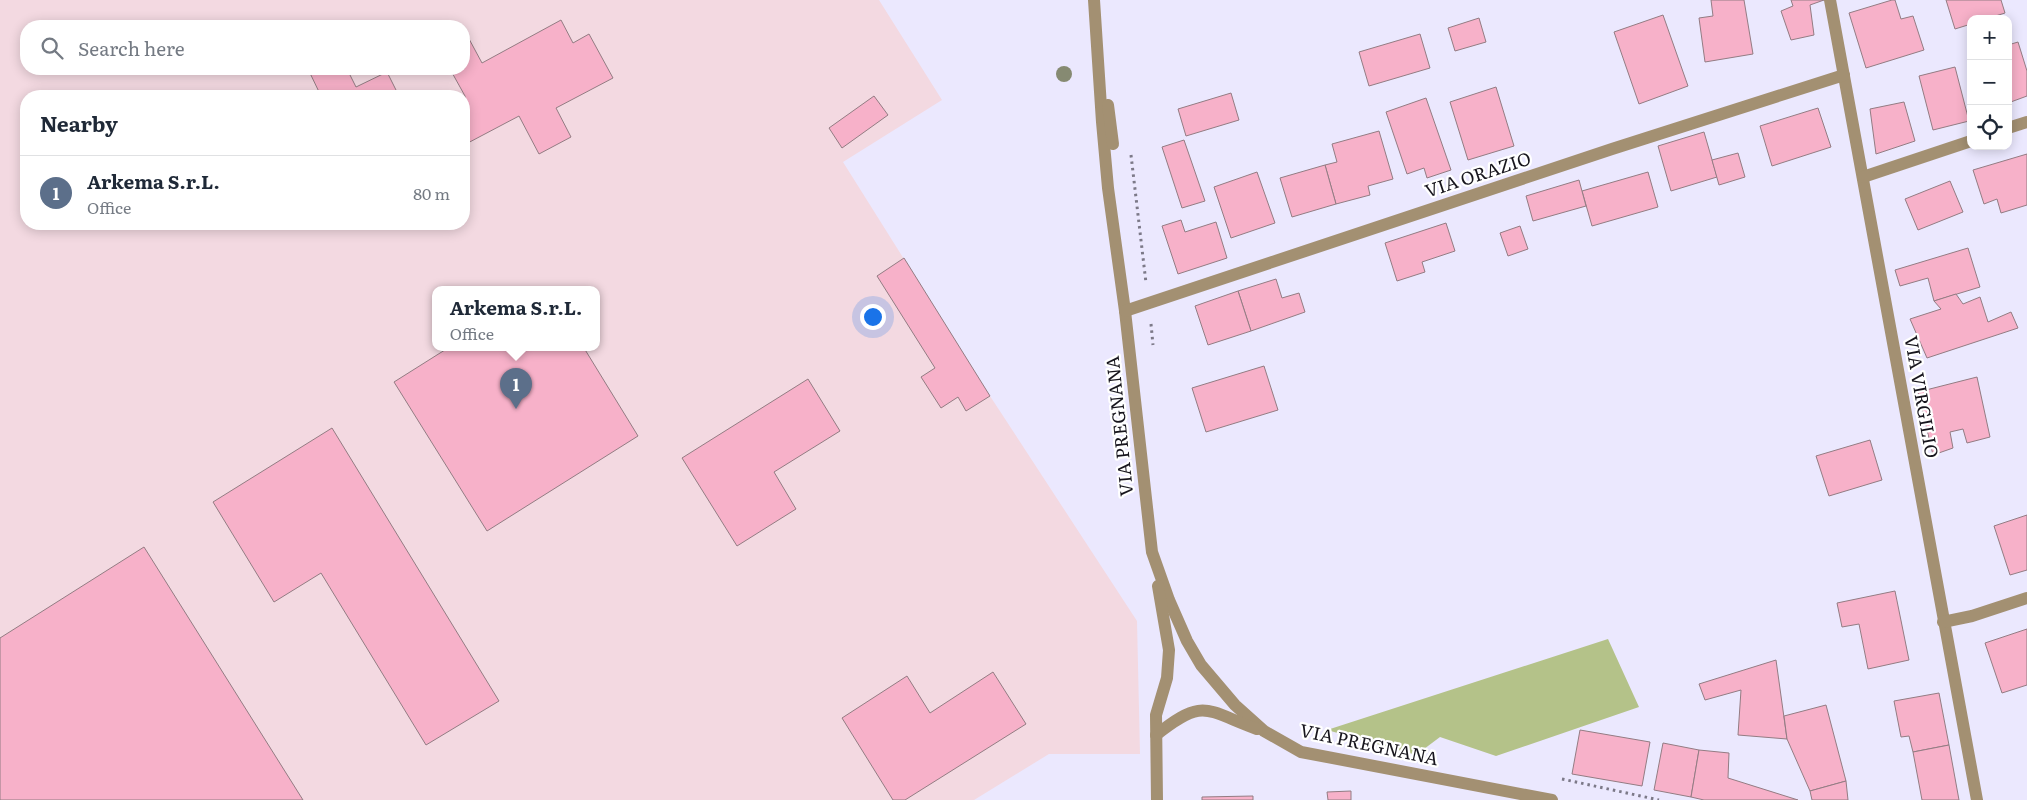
<!DOCTYPE html>
<meta charset="utf-8">
<style>
:root{--surface:#fff;--page:#f6f6f7;--text:#1f2937;--muted:#747a83;--line:#e0e1e3;--accent:#111827}
body{margin:0;font-family:Literata,serif;background:var(--page);color:var(--text)}
.controls{position:absolute;right:15px;top:15px;display:grid;overflow:hidden;border-radius:10px;box-shadow:0 2px 12px #0003}
.controls button{width:45px;height:45px;display:grid;place-items:center;padding:0;border:0;border-bottom:1px solid var(--line);background:var(--surface);color:var(--text);font:25px sans-serif}
.you{position:absolute;left:872px;top:316px;width:18px;height:18px;margin:-12px;border:4px solid #fff;border-radius:50%;background:#1a73e8;box-shadow:0 0 0 8px #1a73e833}
.badge{display:grid;place-items:center;width:32px;height:32px;border-radius:50%;background:var(--accent);color:#fff;font-size:16px;font-weight:700}
.pin{position:absolute;translate:-50% -41px;filter:drop-shadow(0 1px 2px #0008)}
.pin::after{content:'';position:absolute;top:26px;width:18px;height:15px;background:inherit;clip-path:polygon(0 0,100% 0,50% 100%)}
.popup{position:absolute;left:432px;top:286px;width:168px;height:65px;box-sizing:border-box;display:grid;place-content:center;border-radius:10px;background:var(--surface);filter:drop-shadow(0 1px 4px #0005);font-size:16px;white-space:nowrap;color:var(--muted)}
.popup b{font-size:19px;color:var(--text)}
.popup::after{content:'';position:absolute;left:50%;top:100%;margin-left:-10px;border:10px solid transparent;border-top-color:var(--surface)}
.list{margin:0;padding:0;list-style:none}
h2{display:flex;justify-content:space-between;align-items:center;height:65px;margin:0;padding:0 20px;font-size:21px}
h2 small{font-size:16px;font-weight:400;color:var(--muted)}
.list li{display:grid;grid-template-columns:32px 1fr auto;gap:15px;align-items:center;box-sizing:border-box;height:75px;padding:0 20px;border-top:1px solid var(--line)}
.list b{display:block;font-size:19px;white-space:nowrap}
.list p{margin:0;font-size:16px;white-space:nowrap;color:var(--muted)}
.list em{font-size:16px;font-style:normal;color:var(--muted)}
.icon{flex:none;width:28px;height:28px;fill:none;stroke:currentColor;stroke-width:2;stroke-linecap:round;stroke-linejoin:round}
.map{position:relative;flex:none;width:2027px;height:800px;overflow:hidden}
.search{position:absolute;background:var(--surface);box-shadow:0 2px 12px #0003;left:20px;top:20px;width:450px;height:55px;display:flex;align-items:center;gap:12px;box-sizing:border-box;padding:0 18px;border-radius:20px;color:var(--muted);font-size:19px}
.panel{position:absolute;background:var(--surface);box-shadow:0 2px 12px #0003;left:20px;top:90px;width:450px;height:140px;border-radius:20px}
.map>svg:first-child{display:block}
.industrial{fill:#f3d9e1;fill-rule:evenodd}
.green{fill:#b4c289}
.building{fill:#f7b1c9;stroke:#937c83}
.lines{fill:none;stroke-linecap:round;stroke-linejoin:round}
.path{stroke:#7c7988;stroke-width:3;stroke-dasharray:2.5 4;stroke-linecap:butt}
.minor{stroke:#a39072;stroke-width:12}
.tree{fill:#868a72}
.labels{text-anchor:middle;stroke-width:4.5;stroke-linejoin:round;paint-order:stroke}
.street-label{font-size:18px;fill:#17151d;stroke:#fff}
</style>
<div class="map">
<svg width="2027" height="800" viewBox="0 0 2027 800">
<rect width="100%" height="100%" fill="#ebe8fe"/>
<path class="industrial" d="M0 0H879L942 100 843 162 990 396 1137 621 1140 754H1049L974 800H0ZM26 26H464V69H26ZM26 96H464V224H26ZM436 290H596V348H436Z"/>
<path class="green" d="M1608 639 1639 707 1496 756 1440 737 1416 755 1327 730Z"/>
<g class="building">
<path d="M1711 0H1744L1753 54 1705 62 1699 18 1713 16Z"/>
<path d="M1791 0H1824L1810 5 1814 35 1791 40 1781 11 1793 6Z"/>
<path d="M1892 0H1895L1901 19 1913 16 1924 50 1866 68 1849 13Z"/>
<path d="M1946 0H2001L2005 13 1986 19H1971V24L1955 29Z"/>
<path d="M1663 15 1688 86 1639 104 1614 32Z"/>
<path d="M1479 18 1486 42 1455 51 1448 28Z"/>
<path d="M561 20 573 43 589 34 613 78 556 108 571 137 539 154 519 116 464 145 465 96 450 69H464V39L468 37 482 63Z"/>
<path d="M1420 34 1430 68 1369 86 1359 52Z"/>
<path d="M2018 42 2027 71V96L2008 103V45Z"/>
<path d="M1955 67 1969 121 1933 130 1919 76Z"/>
<path d="M308 69H347L356 87 387 72 399 96H321Z"/>
<path d="M1496 87 1514 146 1468 160 1450 102Z"/>
<path d="M1231 93 1239 120 1186 136 1178 109Z"/>
<path d="M874 96 888 115 842 148 829 128Z"/>
<path d="M1426 98 1451 170 1427 178 1424 168 1407 174 1386 112Z"/>
<path d="M1904 102 1915 141 1876 154 1870 109Z"/>
<path d="M1818 108 1831 147 1772 166 1760 126Z"/>
<path d="M1379 131 1393 179 1368 186 1370 195 1336 204 1325 165 1337 162 1332 144Z"/>
<path d="M1704 132 1717 177 1671 191 1658 146Z"/>
<path d="M1184 140 1205 201 1182 208 1162 147Z"/>
<path d="M1738 153 1745 177 1719 185 1712 160Z"/>
<path d="M2027 154V205L2001 213 1997 199 1984 204 1973 170Z"/>
<path d="M1325 165 1336 204 1292 217 1280 178Z"/>
<path d="M1257 172 1275 223 1231 238 1214 187Z"/>
<path d="M1648 172 1658 207 1592 226 1582 191Z"/>
<path d="M1579 180 1586 206 1533 221 1526 196Z"/>
<path d="M1950 181 1963 212 1918 230 1905 199Z"/>
<path d="M1181 220 1185 232 1216 222 1227 258 1178 274 1162 226Z"/>
<path d="M1446 223 1455 251 1422 262 1425 272 1397 281 1385 243Z"/>
<path d="M1520 226 1528 249 1508 256 1500 233Z"/>
<path d="M1968 248 1980 287 1934 301 1928 278 1900 286 1895 270Z"/>
<path d="M904 258 990 396 966 411 958 397 941 408 921 377 935 368 877 276Z"/>
<path d="M1276 279 1282 298 1299 293 1305 312 1251 331 1238 291Z"/>
<path d="M1238 291 1251 331 1208 345 1195 306Z"/>
<path d="M1956 294 1963 304 1980 297 1988 322 2011 312 2018 328 1927 358 1910 319 1941 309 1934 301Z"/>
<path d="M448 348H584L638 436 487 531 394 382Z"/>
<path d="M1264 366 1278 410 1206 432 1192 388Z"/>
<path d="M1977 377 1990 437 1967 443 1963 429 1950 432 1953 448 1933 455 1918 392Z"/>
<path d="M808 379 840 431 774 472 796 509 737 546 682 458Z"/>
<path d="M332 428 499 701 426 745 321 573 274 602 213 502Z"/>
<path d="M1870 440 1882 480 1829 496 1816 456Z"/>
<path d="M2027 515V570L2010 575 1994 526Z"/>
<path d="M144 547 303 800H0V638Z"/>
<path d="M1895 591 1909 660 1868 669 1859 624 1842 627 1837 603Z"/>
<path d="M2027 629V685L2002 693 1985 643Z"/>
<path d="M1776 660 1787 739 1738 735 1741 690 1705 700 1699 684Z"/>
<path d="M993 672 1026 724 905 800H893L842 718 907 676 930 713Z"/>
<path d="M1939 693 1949 745 1913 752 1909 736 1901 737 1894 701Z"/>
<path d="M1826 705 1846 781 1810 791 1787 739 1784 716Z"/>
<path d="M1580 730 1650 742 1642 786 1572 774Z"/>
<path d="M1663 743 1699 750 1691 797 1654 790Z"/>
<path d="M1949 745 1959 800H1922L1913 752Z"/>
<path d="M1699 750 1729 753 1728 778 1798 800H1704L1691 797Z"/>
<path d="M1846 781 1848 800H1812L1810 791Z"/>
<path d="M1351 791V800H1328L1327 792Z"/>
<path d="M1253 796V800H1202V797Z"/>
</g>
<g class="lines">
<g class="path">
<path d="M1131 155 1146 283"/>
<path d="M1151 324 1153 345"/>
<path d="M1562 779 1659 800"/>
</g>
<g class="minor">
<path d="M1094 0 1102 122 1108 188 1125 311 1152 552 1169 600 1187 641 1201 665 1235 705 1264 731 1301 752 1552 800"/>
<path d="M1830 0 1977 800"/>
<path d="M1108 105 1113 144"/>
<path d="M2008 128 2027 122"/>
<path d="M1863 177 1971 141"/>
<path d="M1125 311 1612 149 1844 75"/>
<path d="M1943 622 1972 616 2027 598"/>
<path d="M1156 735C1204 697 1205 710 1257 729"/>
<path d="M1157 800 1156 715 1167 678 1169 650 1158 586"/>
</g>
</g>
<circle class="tree" cx="1064" cy="74" r="8"/>
<g class="labels">
<g class="street-label">
<text transform="translate(1478 175) rotate(-18)" y="6">VIA ORAZIO</text>
<text transform="translate(1921 397) rotate(80)" y="6">VIA VIRGILIO</text>
<text transform="translate(1120 426) rotate(-96)" y="6">VIA PREGNANA</text>
<text transform="translate(1369 745) rotate(12)" y="6">VIA PREGNANA</text>
</g>
</g>
</svg>
<div class="controls">
<button>+</button>
<button>−</button>
<button><svg class="icon" aria-label="locate" viewBox="0 0 24 24"><circle cx="12" cy="12" r="6"/><path d="M12 2v4M12 18v4M2 12h4M18 12h4"/></svg></button>
</div>
<div class="you"></div>
<div class="pin badge" style="left:516px;top:409px;background:#5c6f8a">1</div>
<div class="popup"><b>Arkema S.r.L.</b>Office</div>
<div class="search"><svg class="icon" aria-label="search" viewBox="0 0 24 24"><circle cx="10" cy="10" r="6"/><path d="M15 15l6 6"/></svg>Search here</div>
<section class="panel">
<h2>Nearby<small></small></h2>
<ul class="list">
<li><span class="badge" style="background:#5c6f8a">1</span><div><b>Arkema S.r.L.</b><p>Office</p></div><em>80 m</em></li>
</ul>
</section>
</div>
